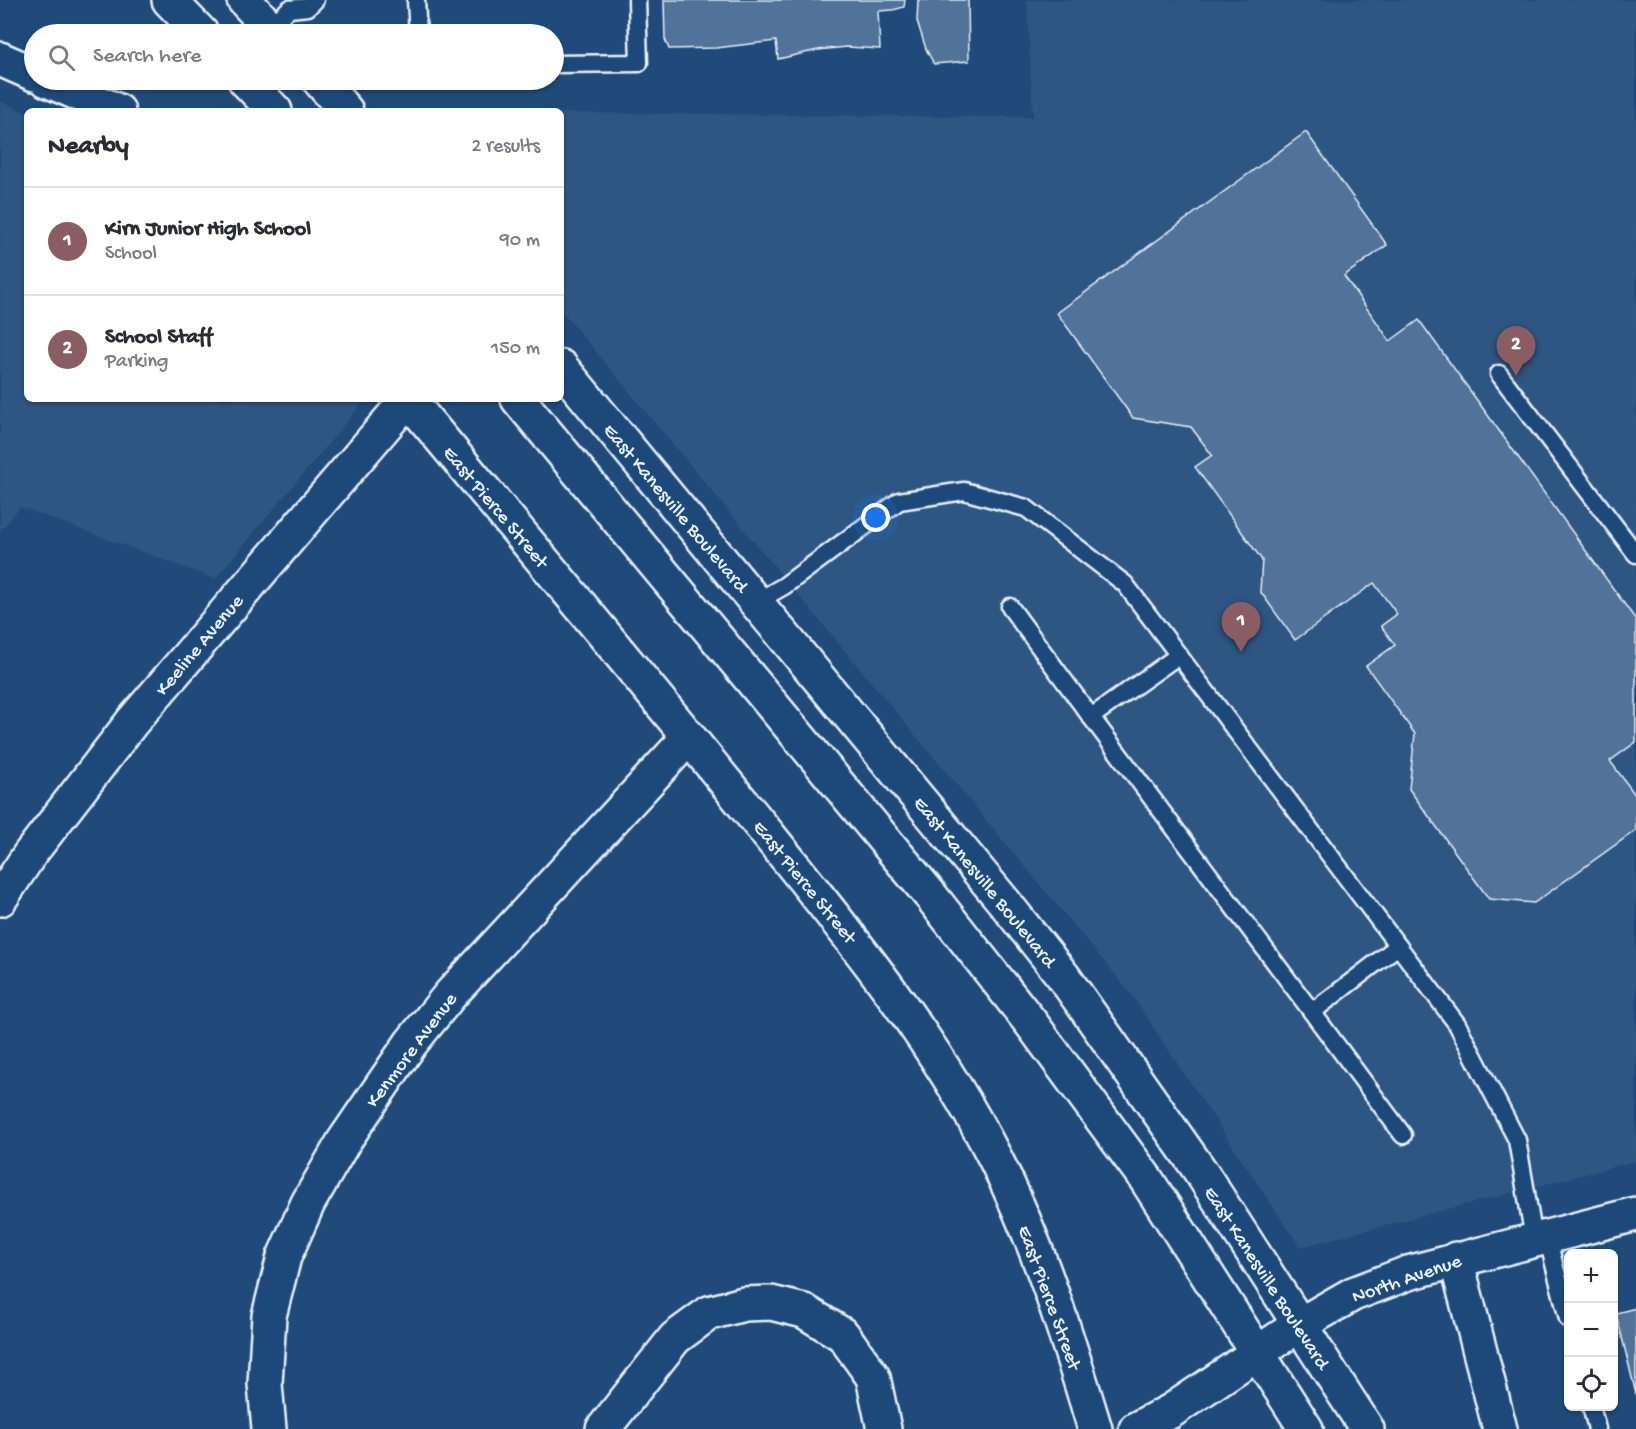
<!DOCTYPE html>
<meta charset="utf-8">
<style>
:root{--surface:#fff;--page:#f7f7f7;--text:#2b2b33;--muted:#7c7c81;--line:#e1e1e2;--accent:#8a5d65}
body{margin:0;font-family:"Gochi Hand",sans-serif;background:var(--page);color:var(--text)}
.controls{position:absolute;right:18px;bottom:18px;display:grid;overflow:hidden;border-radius:9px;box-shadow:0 2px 4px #0004}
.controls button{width:54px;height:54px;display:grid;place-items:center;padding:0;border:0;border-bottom:2px solid var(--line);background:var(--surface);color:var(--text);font:30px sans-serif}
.you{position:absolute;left:876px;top:518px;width:21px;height:21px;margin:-15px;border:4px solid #fff;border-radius:50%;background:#1a73e8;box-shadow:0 0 0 9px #1a73e833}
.badge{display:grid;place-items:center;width:39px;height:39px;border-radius:50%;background:var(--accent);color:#fff;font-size:20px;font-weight:700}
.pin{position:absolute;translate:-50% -50px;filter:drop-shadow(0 2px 3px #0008)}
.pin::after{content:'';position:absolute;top:32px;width:21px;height:18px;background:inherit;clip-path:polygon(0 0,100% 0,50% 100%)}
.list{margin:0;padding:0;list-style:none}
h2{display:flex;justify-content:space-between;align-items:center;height:78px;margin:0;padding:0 24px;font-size:26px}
h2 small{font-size:20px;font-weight:400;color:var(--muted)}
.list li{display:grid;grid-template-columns:39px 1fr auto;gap:18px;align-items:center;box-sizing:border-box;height:108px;padding:0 24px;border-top:2px solid var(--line)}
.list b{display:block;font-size:22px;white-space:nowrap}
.list p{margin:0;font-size:20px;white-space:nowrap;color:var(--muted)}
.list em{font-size:20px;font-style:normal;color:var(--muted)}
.icon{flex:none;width:33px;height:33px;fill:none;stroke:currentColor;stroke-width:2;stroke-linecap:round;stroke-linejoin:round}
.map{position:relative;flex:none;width:1636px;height:1429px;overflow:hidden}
.search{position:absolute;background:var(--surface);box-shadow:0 2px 4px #0004;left:24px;top:24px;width:540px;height:66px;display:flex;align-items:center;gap:15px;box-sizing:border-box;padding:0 21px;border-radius:33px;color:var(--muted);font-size:22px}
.panel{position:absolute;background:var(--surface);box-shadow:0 2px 4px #0004;left:24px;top:108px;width:540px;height:294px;border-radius:9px}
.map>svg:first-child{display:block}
.built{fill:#2e5683}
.building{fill:#517399;stroke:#e8f1f8;stroke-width:1.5}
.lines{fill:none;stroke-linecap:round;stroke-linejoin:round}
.lane-casing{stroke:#e8f1f8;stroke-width:21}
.street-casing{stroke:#e8f1f8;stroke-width:38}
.secondary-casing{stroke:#e8f1f8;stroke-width:38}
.primary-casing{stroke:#e8f1f8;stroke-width:38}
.lane{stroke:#1f4a7a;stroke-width:16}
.street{stroke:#1f4a7a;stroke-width:33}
.secondary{stroke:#1f4a7a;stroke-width:33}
.primary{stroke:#1f4a7a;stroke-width:33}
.labels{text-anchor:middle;stroke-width:4.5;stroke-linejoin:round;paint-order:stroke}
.street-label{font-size:20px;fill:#e8f1f8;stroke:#1f4a7a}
</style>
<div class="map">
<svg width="1636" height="1429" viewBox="0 0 1636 1429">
<rect width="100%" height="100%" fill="#1f4a7a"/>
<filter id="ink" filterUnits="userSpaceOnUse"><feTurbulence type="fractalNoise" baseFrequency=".0167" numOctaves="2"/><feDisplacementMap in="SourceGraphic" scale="12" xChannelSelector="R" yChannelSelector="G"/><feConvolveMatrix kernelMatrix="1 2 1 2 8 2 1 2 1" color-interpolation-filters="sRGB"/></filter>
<g filter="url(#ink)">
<g class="built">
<path d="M1027 0H1636V1161L1300 1247 1131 994 561 310V113L1033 117Z"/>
<path d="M0 101 27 113V399H366L215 579 20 507 0 532Z"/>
</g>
<g class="building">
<path d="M664 0H905L904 7 893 10 878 11 880 49 847 47 818 50 778 59 776 41 716 48 669 49 665 39Z"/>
<path d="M918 0H968L969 61 934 64 926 49 917 21Z"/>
<path d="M1306 132 1387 245 1344 276 1390 341 1419 320 1636 620V742L1610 761 1636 796V830L1534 903 1489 899 1409 789 1415 734 1366 666 1395 645 1381 626 1397 614 1374 583 1295 640 1260 591 1262 560 1195 467 1212 455 1191 427 1133 418 1057 313Z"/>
<path d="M1636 1308V1394L1616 1313Z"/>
</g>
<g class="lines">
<g class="lane-casing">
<g id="lane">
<path d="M416 0 418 34"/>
<path d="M270 27 289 9 308 7 315 0"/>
<path d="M554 64 639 63 637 0"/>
<path d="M1499 374 1636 554"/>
<path d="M756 602 784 586 899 501 964 491 1026 508 1125 584 1457 1024 1517 1140 1534 1239"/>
<path d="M1010 607 1091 717"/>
<path d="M1179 655 1091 717 1312 1012 1398 946"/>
<path d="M1312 1012 1403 1135"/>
<path d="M1547 1236 1568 1319"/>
<path d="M1591 1406 1597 1429"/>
</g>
</g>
<g class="street-casing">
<g id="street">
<path d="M0 899 30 854 132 722 408 399"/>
<path d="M1456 1259 1500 1429"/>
<path d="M1299 1325 1353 1294 1408 1273 1636 1214"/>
<path d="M269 1429 265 1384 269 1316 284 1257 308 1203 344 1141 411 1043 450 995 689 737"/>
<path d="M603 1429 675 1338 709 1313 744 1304 771 1303 804 1311 843 1335 873 1377 884 1429"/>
</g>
</g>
<g class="secondary-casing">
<g id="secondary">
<path d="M0 59 34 74"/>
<path d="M47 80 118 111"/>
<path d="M408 399C521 534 634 669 745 806 836 919 928 1027 995 1158 1039 1245 1067 1336 1095 1429"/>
<path d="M1136 1429 1171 1411 1299 1325"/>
</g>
</g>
<g class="primary-casing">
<g id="primary">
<path d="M169 0 202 34"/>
<path d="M244 0 276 34"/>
<path d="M245 80 275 111"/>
<path d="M319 80 346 111"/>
<path d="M561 367 1005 903 1063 976 1201 1172 1367 1429"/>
<path d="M518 399 931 896 1031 1023 1146 1179 1306 1429"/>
</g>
</g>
<use href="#lane" class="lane"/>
<use href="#street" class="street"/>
<use href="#secondary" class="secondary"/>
<use href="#primary" class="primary"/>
</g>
</g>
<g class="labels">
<g class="street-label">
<text transform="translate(497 506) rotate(50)" y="7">East Pierce Street</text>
<text transform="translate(677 507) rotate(50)" y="7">East Kanesville Boulevard</text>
<text transform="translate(198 644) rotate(-50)" y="7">Keeline Avenue</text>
<text transform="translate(806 881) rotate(51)" y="7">East Pierce Street</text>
<text transform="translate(986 881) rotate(51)" y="7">East Kanesville Boulevard</text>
<text transform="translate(410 1049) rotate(-53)" y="7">Kenmore Avenue</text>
<text transform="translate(1268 1277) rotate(57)" y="7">East Kanesville Boulevard</text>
<text transform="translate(1406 1277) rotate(-19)" y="7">North Avenue</text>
<text transform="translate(1051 1297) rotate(70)" y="7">East Pierce Street</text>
</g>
</g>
</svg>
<div class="controls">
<button>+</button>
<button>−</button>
<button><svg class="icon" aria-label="locate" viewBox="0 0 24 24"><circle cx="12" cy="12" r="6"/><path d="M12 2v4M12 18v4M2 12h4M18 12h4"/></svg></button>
</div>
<div class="you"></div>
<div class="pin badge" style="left:1241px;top:652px">1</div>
<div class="pin badge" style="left:1516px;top:376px">2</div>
<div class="search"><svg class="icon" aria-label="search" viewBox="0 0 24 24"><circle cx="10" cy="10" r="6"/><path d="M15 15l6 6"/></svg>Search here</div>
<section class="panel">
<h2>Nearby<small>2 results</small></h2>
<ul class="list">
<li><span class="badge">1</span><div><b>Kirn Junior High School</b><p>School</p></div><em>90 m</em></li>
<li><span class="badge">2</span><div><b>School Staff</b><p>Parking</p></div><em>150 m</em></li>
</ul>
</section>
</div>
